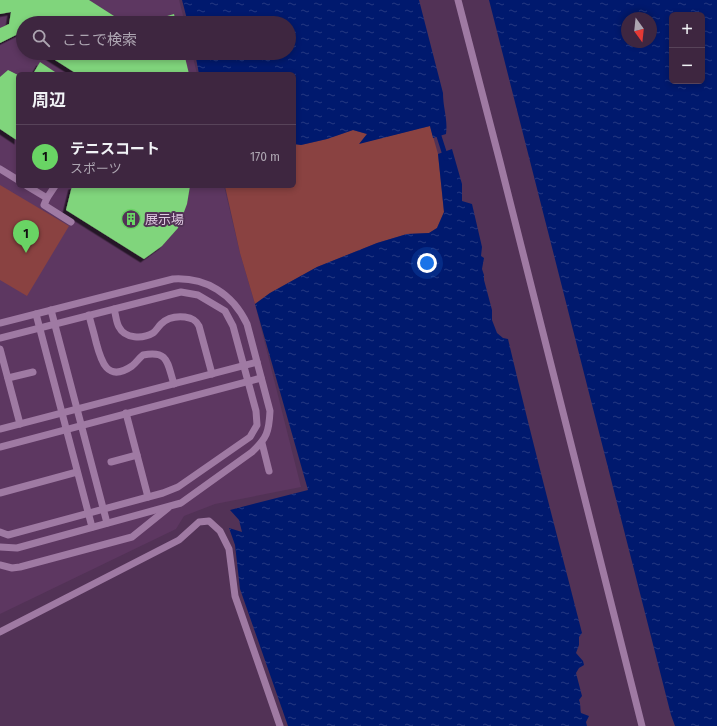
<!DOCTYPE html>
<html lang="ja">
<meta charset="utf-8">
<style>
:root{--surface:#3e2640;--page:#49324b;--text:#f1f3f6;--muted:#ada5b1;--line:#574359;--accent:#69d464}
body{margin:0;font-family:"Fira Sans Condensed","Noto Sans JP",sans-serif;background:var(--page);color:var(--text)}
.controls{position:absolute;right:12px;top:12px;display:grid;overflow:hidden;border-radius:6px;box-shadow:0 2px 6px #0003}
.controls button{width:36px;height:36px;display:grid;place-items:center;padding:0;border:0;border-bottom:1px solid var(--line);background:var(--surface);color:var(--text);font:20px sans-serif}
.compass{position:absolute;left:621px;top:12px;width:36px;height:36px;border-radius:50%;background:var(--surface);box-shadow:0 2px 6px #0003;rotate:165deg}
.you{position:absolute;left:427px;top:263px;width:14px;height:14px;margin:-10px;border:3px solid #fff;border-radius:50%;background:#1a73e8;box-shadow:0 0 0 6px #1a73e833}
.badge{display:grid;place-items:center;width:26px;height:26px;border-radius:50%;background:var(--accent);color:#111;font-size:13px;font-weight:700}
.pin{position:absolute;translate:-50% -33px;filter:drop-shadow(0 1px 2px #0008)}
.pin::after{content:'';position:absolute;top:21px;width:14px;height:12px;background:inherit;clip-path:polygon(0 0,100% 0,50% 100%)}
.list{margin:0;padding:0;list-style:none}
h2{display:flex;justify-content:space-between;align-items:center;height:52px;margin:0;padding:0 16px;font-size:17px}
h2 small{font-size:13px;font-weight:400;color:var(--muted)}
.list li{display:grid;grid-template-columns:26px 1fr auto;gap:12px;align-items:center;box-sizing:border-box;height:64px;padding:0 16px;border-top:1px solid var(--line)}
.list b{display:block;font-size:15px;white-space:nowrap}
.list p{margin:0;font-size:13px;white-space:nowrap;color:var(--muted)}
.list em{font-size:13px;font-style:normal;color:var(--muted)}
.icon{flex:none;width:22px;height:22px;fill:none;stroke:currentColor;stroke-width:2;stroke-linecap:round;stroke-linejoin:round}
.map{position:relative;flex:none;width:717px;height:726px;overflow:hidden}
.search{position:absolute;background:var(--surface);box-shadow:0 2px 6px #0003;left:16px;top:16px;width:280px;height:44px;display:flex;align-items:center;gap:10px;box-sizing:border-box;padding:0 14px;border-radius:22px;color:var(--muted);font-size:15px}
.panel{position:absolute;background:var(--surface);box-shadow:0 2px 6px #0003;left:16px;top:72px;width:280px;height:116px;border-radius:6px}
.map>svg:first-child{display:block}
.built{fill:#5d3761}
.grass{fill:#8a4241}
.water{fill:url(#water-ripples);fill-rule:evenodd}
.lines{fill:none;stroke-linecap:round;stroke-linejoin:round}
.stream{stroke:#00196e;stroke-width:5}
.building{fill:#80d57b;filter:url(#shadow)}
.minor{stroke:#9f7aa3;stroke-width:7}
.labels{text-anchor:middle;stroke-width:4;stroke-linejoin:round;paint-order:stroke}
.poi-label{font-size:13px;fill:#decae0;stroke:#523256;text-anchor:start}
</style>
<div class="map">
<svg width="717" height="726" viewBox="0 0 717 726">
<defs>
<pattern id="water-ripples" width="26" height="14" patternUnits="userSpaceOnUse"><rect width="26" height="14" fill="#00196e"/><path d="M2 4q2-2 4 0t4 0M15 11q2-2 4 0t4 0" fill="none" stroke="#253982"/></pattern>
<filter id="shadow"><feDropShadow dx="-3.5" dy="3.5" stdDeviation="0" flood-color="#0009"/></filter>
</defs>
<rect width="100%" height="100%" fill="#523256"/>
<path class="built" d="M0 0H179L185 23H23V53H192L197 74H18V186H224L240 253 255 304 301 487 215 504 184 516 176 529 0 614Z"/>
<g class="grass">
<path d="M430 126 438 154 444 212 437 228 429 233 407 234 377 243 317 267 270 293 255 304 240 253 225 186H294V144L301 145 327 139 353 130 367 134 360 143Z"/>
<path d="M0 185 69 226 27 296 0 280Z"/>
</g>
<g class="water">
<path d="M182 0H419L443 93C443 108 448 119 446 134L433 138 430 126 359 144 367 134 353 130 327 139 301 145 294 144V74H199L195 53H289V23H188Z"/>
<path d="M489 0H717V726H675L671 715ZM672 15H702V81H672ZM627 18H651V42H627Z"/>
<path d="M452 149 462 184V201L472 204 482 247 481 256 484 258 482 269 484 275V280L492 310V320L497 333 503 338 508 339C531 437 557 535 582 633L579 637V645L576 653 583 661 584 665 579 668 576 673 582 696 579 700C581 705 580 709 581 713L589 716 586 722 587 726H288L240 589 235 545 229 528 242 532 239 520 230 510 308 490 255 304 270 293 317 267 377 243 407 234 429 233 437 228 444 212 438 154Z"/>
</g>
<g class="lines">
<path class="stream" d="M437 130 446 158"/>
</g>
<g class="building">
<path d="M0 0H89L125 23H23V35L20 33 0 43V28L9 24 11 12 0 14Z"/>
<path d="M174 14 176 23H143Z"/>
<path d="M44 53H184L189 74H77Z"/>
<path d="M40 62 58 74H33Z"/>
<path d="M8 70 18 75V141L0 129V77Z"/>
<path d="M72 186H190L187 204 178 228 162 246 144 259 66 210Z"/>
</g>
<g class="lines">
<g class="minor">
<path d="M458 0 500 162 642 726"/>
<path d="M0 169 18 180"/>
<path d="M27 186 47 198 44 205 71 222"/>
<path d="M47 198 55 186"/>
<path d="M114 309C116 315 116 322 119 327 125 339 143 339 153 333 156 331 158 327 161 324 167 318 176 316 185 317 192 318 196 320 199 326L212 374"/>
<path d="M51 310 107 523"/>
<path d="M36 314 92 527"/>
<path d="M89 315C91 324 94 333 96 342 101 361 107 383 132 366 136 363 139 358 143 355 169 350 167 363 174 384"/>
<path d="M0 323 173 279C206 277 233 294 247 324L270 411C269 432 267 438 252 452L181 503 17 548 0 547"/>
<path d="M0 338 181 292 198 295 225 311 233 326 256 411 257 425 250 437 178 487 163 493 8 535 0 532"/>
<path d="M0 349 20 424"/>
<path d="M8 378 33 372"/>
<path d="M126 413 148 497"/>
<path d="M0 429 257 362"/>
<path d="M262 443 269 471"/>
<path d="M0 447 261 378"/>
<path d="M111 462 137 455"/>
<path d="M0 493 77 472"/>
<path d="M0 565 12 568 20 567 132 537 168 508"/>
<path d="M0 632 179 540 199 522 209 521 220 531 229 549 235 596 280 726"/>
</g>
</g>
<defs>
<g id="building-ring" transform="scale(1)"><circle r="9.5" fill="#523256" stroke="#69d464" stroke-width="1.5"/><path d="M-4-6H4V6H1V3H-1V6H-4ZM-2.5-4.3h1.7v1.8h-1.7ZM.8-4.3h1.7v1.8H.8ZM-2.5-1h1.7V.8h-1.7ZM.8-1h1.7V.8H.8Z" fill="#69d464"/></g>
</defs>
<g fill-rule="evenodd">
<use href="#building-ring" x="131" y="219"/>
</g>
<g class="labels">
<g class="poi-label">
<text x="145" y="224">展示場</text>
</g>
</g>
</svg>
<div class="controls">
<button>+</button>
<button>−</button>
</div>
<svg class="compass" viewBox="-18 -18 36 36"><path d="M0-13l5 13h-10z" fill="#e53935"/><path d="M0 13l5-13h-10z" fill="#ada5b1"/></svg>
<div class="you"></div>
<div class="pin badge" style="left:26px;top:253px">1</div>
<div class="search"><svg class="icon" aria-label="search" viewBox="0 0 24 24"><circle cx="10" cy="10" r="6"/><path d="M15 15l6 6"/></svg>ここで検索</div>
<section class="panel">
<h2>周辺<small></small></h2>
<ul class="list">
<li><span class="badge">1</span><div><b>テニスコート</b><p>スポーツ</p></div><em>170 m</em></li>
</ul>
</section>
</div>
